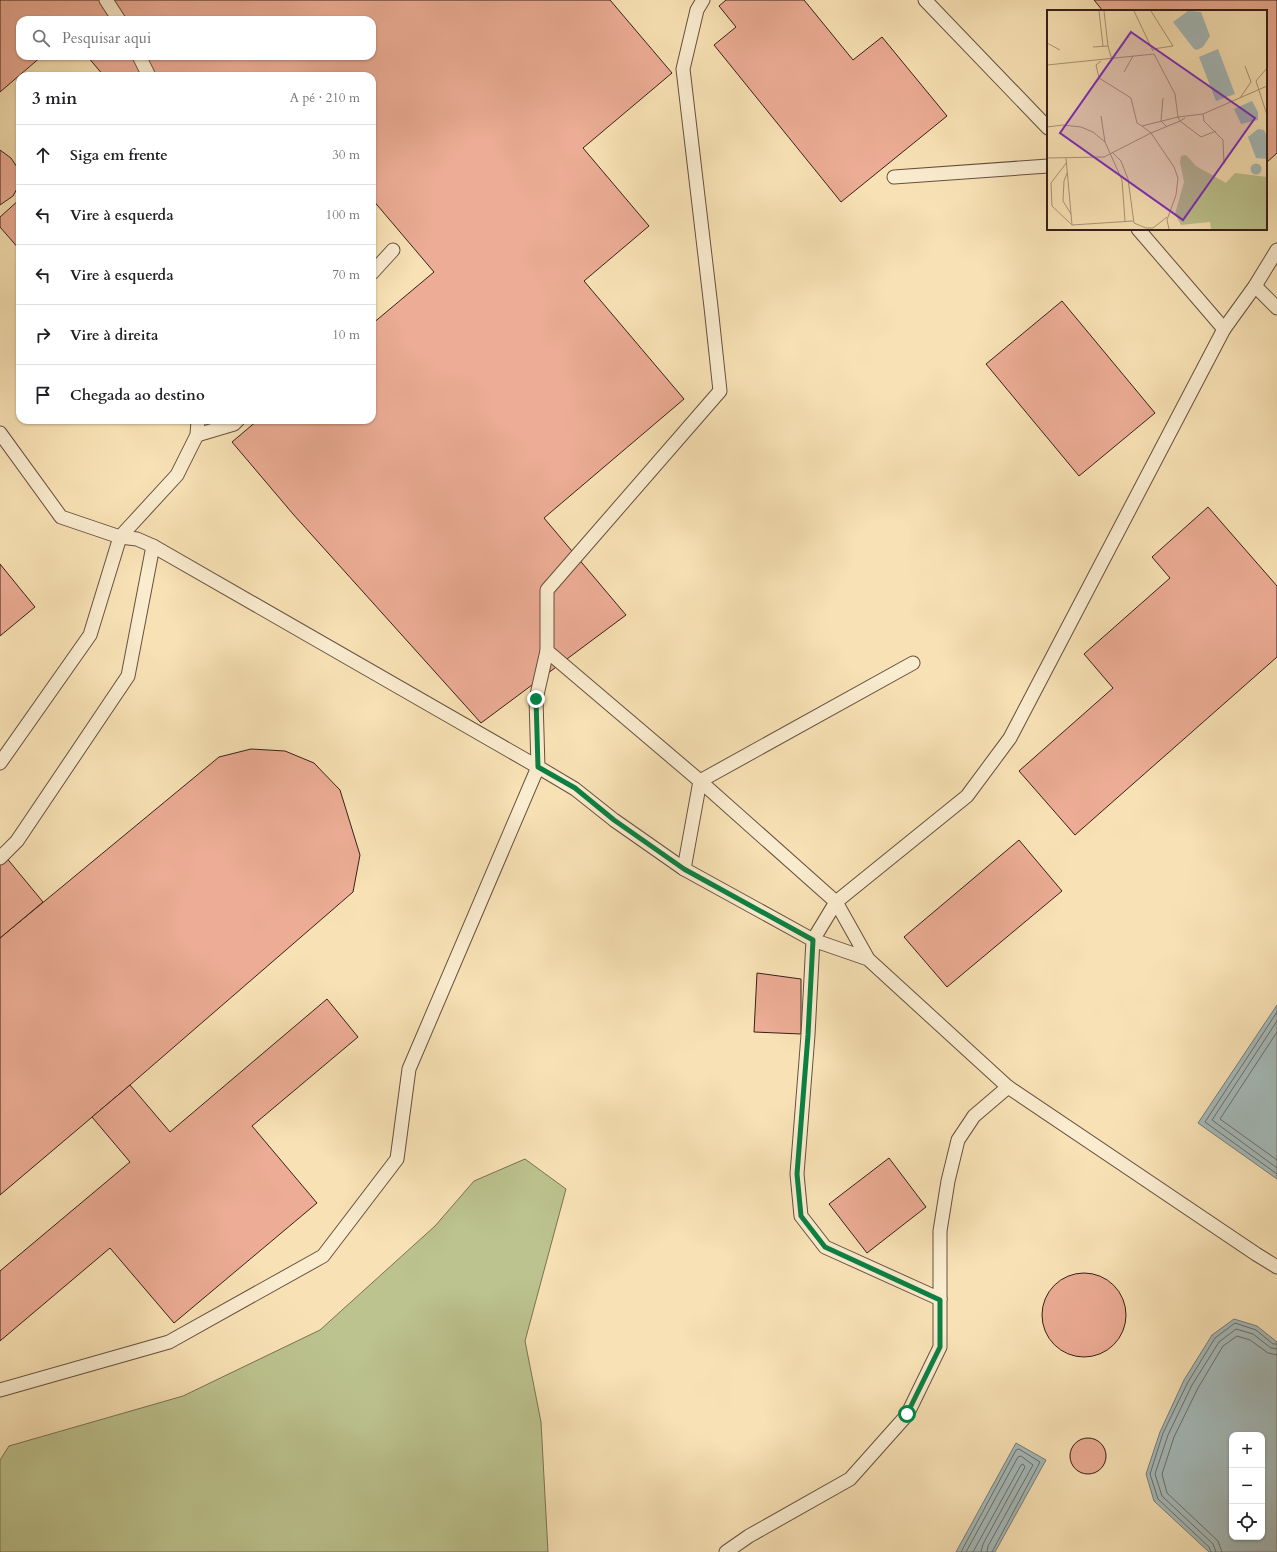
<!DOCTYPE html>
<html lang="pt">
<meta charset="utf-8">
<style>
:root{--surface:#fff;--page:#f6f6f6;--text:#202124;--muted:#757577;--line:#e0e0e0}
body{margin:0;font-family:Cardo,serif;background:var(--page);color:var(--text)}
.controls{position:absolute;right:12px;bottom:12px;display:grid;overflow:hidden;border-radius:8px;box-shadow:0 1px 3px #0004}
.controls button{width:36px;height:36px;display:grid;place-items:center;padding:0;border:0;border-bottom:1px solid var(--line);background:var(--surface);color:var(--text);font:20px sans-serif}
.stop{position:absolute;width:12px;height:12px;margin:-9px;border:3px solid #0b8043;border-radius:50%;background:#fff}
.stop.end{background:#0b8043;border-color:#fff;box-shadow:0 1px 4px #0008}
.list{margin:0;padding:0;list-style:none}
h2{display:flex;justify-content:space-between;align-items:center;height:52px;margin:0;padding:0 16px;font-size:17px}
h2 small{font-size:13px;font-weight:400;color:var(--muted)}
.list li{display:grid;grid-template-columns:26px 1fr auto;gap:12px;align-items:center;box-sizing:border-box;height:60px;padding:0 16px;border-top:1px solid var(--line)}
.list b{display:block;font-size:15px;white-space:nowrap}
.list em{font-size:13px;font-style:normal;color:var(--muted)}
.icon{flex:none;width:22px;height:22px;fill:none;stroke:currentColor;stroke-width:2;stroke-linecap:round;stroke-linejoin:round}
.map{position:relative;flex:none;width:1277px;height:1552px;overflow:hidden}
.search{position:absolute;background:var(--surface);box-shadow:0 1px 3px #0004;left:16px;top:16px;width:360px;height:44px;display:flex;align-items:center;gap:10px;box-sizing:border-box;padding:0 14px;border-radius:12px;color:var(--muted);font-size:15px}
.panel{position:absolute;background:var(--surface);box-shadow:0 1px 3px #0004;left:16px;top:72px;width:360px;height:352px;border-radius:12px}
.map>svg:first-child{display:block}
.green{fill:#bcc38e;stroke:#7a7253}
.water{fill:#a4baba;stroke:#787c79;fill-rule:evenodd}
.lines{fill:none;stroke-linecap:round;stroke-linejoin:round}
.shore{stroke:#6e6d69;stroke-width:1}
.building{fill:#ecac95;stroke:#372018}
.service-casing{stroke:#67503f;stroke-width:15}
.service{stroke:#faeccf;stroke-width:13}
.route{stroke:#0b8043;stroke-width:5}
.inset-road{fill:none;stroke:#ab9476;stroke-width:1}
.view{fill:#7b2cbf;fill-opacity:0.15;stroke:#7b2cbf;stroke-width:2}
.inset-edge{fill:none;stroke:#372018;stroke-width:2}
</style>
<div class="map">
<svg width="1277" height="1552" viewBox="0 0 1277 1552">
<rect width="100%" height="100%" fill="#f8e2b5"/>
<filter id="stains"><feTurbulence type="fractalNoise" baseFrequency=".005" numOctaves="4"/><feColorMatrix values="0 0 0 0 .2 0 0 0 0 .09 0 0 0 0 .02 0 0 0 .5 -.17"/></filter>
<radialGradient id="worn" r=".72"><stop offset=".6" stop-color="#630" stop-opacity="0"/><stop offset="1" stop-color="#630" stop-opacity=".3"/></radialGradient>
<path class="green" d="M525 1159 566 1189 525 1341 541 1422 548 1552H0V1460L9 1446 183 1396 320 1330 435 1226 474 1181Z"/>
<g class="water">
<path d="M1277 1005V1179L1198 1123Z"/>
<path d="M1234 1319 1257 1326 1277 1342V1552H1209L1154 1501 1146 1474 1160 1432 1184 1380 1212 1335ZM1232 1435H1262V1537H1232Z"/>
<path d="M1016 1443 1046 1460 995 1552H956Z"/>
</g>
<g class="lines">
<g class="shore">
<path d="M1277 1012 1205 1122 1277 1174"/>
<path d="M1277 1021 1212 1120 1277 1168"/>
<path d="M1277 1032 1220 1119 1277 1160"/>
<path d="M961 1552 1016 1450 1019 1449 1040 1462 992 1552"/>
<path d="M966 1552 1018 1457 1021 1456 1033 1465 988 1546 987 1552"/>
<path d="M973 1552 1021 1465 1023 1464 1025 1467 983 1544 981 1552"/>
<path d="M1211 1552 1209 1547 1158 1499 1150 1474 1163 1433 1188 1382 1215 1338 1235 1323 1256 1330 1273 1344H1277"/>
<path d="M1216 1552 1213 1544 1162 1496 1155 1474 1168 1435 1192 1385 1219 1342 1236 1329 1253 1334 1271 1348 1277 1349"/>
<path d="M1222 1552 1218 1541 1167 1493 1162 1474 1174 1437 1198 1388 1223 1346 1237 1336 1250 1340 1268 1353 1277 1355"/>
</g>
</g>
<g class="building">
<path d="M0 0H610L672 73 583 148 649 226 584 281 684 399 544 518 626 615 481 723 293 514 232 442 258 420H372V324L434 272 372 199V76H104L87 56H372V20H20V56H42L0 92Z"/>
<path d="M726 0H804L853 60 882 37 947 116 841 202 714 45 736 27 719 6Z"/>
<path d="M1094 0H1277V153L1266 163V11H1103Z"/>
<path d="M0 150 11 158 17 167 19 177 18 187 13 196 0 205Z"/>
<path d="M20 199V250L0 227V217Z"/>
<path d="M1062 301 1155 413 1079 476 986 364Z"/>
<path d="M1208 507 1277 586V657L1075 835 1019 771 1113 688 1084 654 1170 578 1152 557Z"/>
<path d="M0 564 35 607 0 636Z"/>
<path d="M251 749 285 751 314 763 340 790 360 855 353 892 130 1085 0 1195V938L219 757Z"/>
<path d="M1019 840 1062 891 947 987 904 937Z"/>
<path d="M0 850 43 902 0 938Z"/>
<path d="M757 973 801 979V1034L754 1032Z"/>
<path d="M327 999 358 1037 252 1126 317 1203 174 1323 110 1248 0 1341V1271L130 1162 92 1117 130 1085 170 1132Z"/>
<path d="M889 1158 926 1207 867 1253 829 1204Z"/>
<circle cx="1084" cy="1315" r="42"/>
<circle cx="1088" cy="1456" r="18"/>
</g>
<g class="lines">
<g class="service-casing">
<g id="service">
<path d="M106 0 119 20"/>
<path d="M703 0 697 10 683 69 711 307 720 391 547 590V651L700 781 836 902 967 796 1010 738 1224 329 1138 229"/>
<path d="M925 0 1048 128"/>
<path d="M139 56 149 76"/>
<path d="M894 177 1048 166"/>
<path d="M372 273 393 250"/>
<path d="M1255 286 1277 308"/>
<path d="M1224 329 1255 286 1277 250"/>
<path d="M0 433 61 517 120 537 137 539 153 546 538 767 409 1069 397 1159 323 1256 169 1342 0 1390"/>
<path d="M197 435 234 424 238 420"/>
<path d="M547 651 536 699 538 767 575 789 614 820 684 869 813 940 808 1035 797 1174 801 1216 825 1247 940 1299"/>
<path d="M0 763 90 635 120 537 177 475 197 435 198 420"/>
<path d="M0 858 17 841 128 676 153 546"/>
<path d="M684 869 700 781 913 663"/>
<path d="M868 959 813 940 836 902 868 959 1008 1087"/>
<path d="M726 1552 749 1536 850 1479 907 1415 940 1347V1231L948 1181 958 1140 974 1116 1008 1087 1256 1254 1277 1267"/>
</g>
</g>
<use href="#service" class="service"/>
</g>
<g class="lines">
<path class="route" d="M536 699 538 767 575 788 614 820 684 869 813 940 808 1035 797 1174 801 1216 825 1247 940 1300V1347L907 1414"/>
</g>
<g transform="translate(1047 10)">
<rect width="220" height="220" fill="#f8e2b5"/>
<path d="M139 145 149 156 179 173 188 163 220 167V219H164L163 212 134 215 128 204 137 172 133 152 134 146Z" fill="#bcc38e"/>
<path d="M141 1 154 2 163 26 156 37 150 40 147 39 126 12ZM171 39 188 84 169 91 152 47ZM205 91 211 102V110L194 114 187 99ZM211 119 217 120 219 124 220 149 209 148 201 127ZM203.5 159a5.5 5.5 0 1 1 11 0a5.5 5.5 0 1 1-11 0Z" fill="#a4baba"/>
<path class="inset-road" d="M52 1 56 36M57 1 61 36M87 1 106 41M104 1 126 36 106 39M0 33 13 40M46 37 61 36 65 50M0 55 107 44 128 84 131 107 95 116 90 113 84 88 52 68 49 55 54 51M220 58 209 71 220 105M77 62 86 46M116 88 114 111 120 117M193 88 204 72 198 56M54 106 58 132M138 108 133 111 131 107 156 104M95 116 104 123 133 111 154 127 169 121M0 117 16 115 34 117 46 122 58 132 75 170 78 211M65 142 74 151 81 169 87 213 99 218H106L120 207M0 148 57 147 104 123 127 157 131 168 129 185 120 210 122 219M19 148 25 215 86 211M20 152 4 173 5 196 25 215M177 154 176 130 157 111 156 104 220 76M20 163 17 171 16 191 24 204"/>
<path class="view" d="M84 22 208 108 136 210 13 123Z"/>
<rect width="220" height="220" class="inset-edge"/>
</g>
<rect width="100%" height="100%" filter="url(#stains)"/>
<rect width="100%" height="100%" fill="url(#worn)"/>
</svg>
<div class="controls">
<button>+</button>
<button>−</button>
<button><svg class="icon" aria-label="locate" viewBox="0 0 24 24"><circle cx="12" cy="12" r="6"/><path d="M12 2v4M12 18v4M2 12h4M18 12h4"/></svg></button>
</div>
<div class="stop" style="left:907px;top:1414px"></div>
<div class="stop end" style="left:536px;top:699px"></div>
<div class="search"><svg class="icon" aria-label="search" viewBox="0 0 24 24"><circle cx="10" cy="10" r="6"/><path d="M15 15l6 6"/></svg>Pesquisar aqui</div>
<section class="panel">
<h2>3 min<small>A pé · 210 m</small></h2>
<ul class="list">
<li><svg class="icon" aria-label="ahead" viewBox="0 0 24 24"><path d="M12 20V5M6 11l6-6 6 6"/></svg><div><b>Siga em frente</b></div><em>30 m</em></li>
<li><svg class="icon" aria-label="left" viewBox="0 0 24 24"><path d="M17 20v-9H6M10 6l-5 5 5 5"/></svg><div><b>Vire à esquerda</b></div><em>100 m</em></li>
<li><svg class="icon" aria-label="left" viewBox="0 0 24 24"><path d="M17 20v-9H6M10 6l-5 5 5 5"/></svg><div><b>Vire à esquerda</b></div><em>70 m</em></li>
<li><svg class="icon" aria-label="right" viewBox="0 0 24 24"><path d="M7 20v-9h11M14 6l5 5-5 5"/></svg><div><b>Vire à direita</b></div><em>10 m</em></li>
<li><svg class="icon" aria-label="arrive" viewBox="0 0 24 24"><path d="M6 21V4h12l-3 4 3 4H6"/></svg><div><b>Chegada ao destino</b></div></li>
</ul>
</section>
</div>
